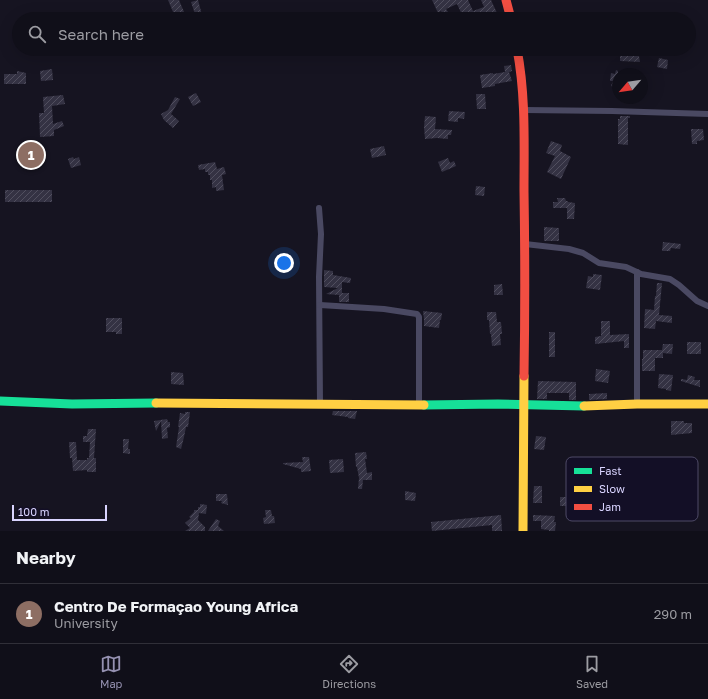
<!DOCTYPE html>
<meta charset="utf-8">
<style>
:root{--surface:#100f19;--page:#191822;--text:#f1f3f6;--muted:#9c9ca2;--line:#302f38;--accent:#9591b1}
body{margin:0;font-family:"Golos Text",sans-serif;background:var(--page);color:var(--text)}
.compass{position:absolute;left:612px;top:68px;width:36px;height:36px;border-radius:50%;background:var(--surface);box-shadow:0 4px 16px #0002;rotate:241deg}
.scale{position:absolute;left:12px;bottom:10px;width:95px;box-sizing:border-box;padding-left:4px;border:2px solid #d9d4ff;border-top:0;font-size:11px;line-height:14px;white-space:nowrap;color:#d9d4ff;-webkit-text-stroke:3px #130f26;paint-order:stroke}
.you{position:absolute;left:284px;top:263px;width:14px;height:14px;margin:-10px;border:3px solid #fff;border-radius:50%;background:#1a73e8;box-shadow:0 0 0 6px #1a73e833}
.badge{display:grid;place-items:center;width:26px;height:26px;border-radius:50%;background:var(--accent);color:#fff;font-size:13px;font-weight:700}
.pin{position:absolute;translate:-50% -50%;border:2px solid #fff;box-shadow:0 1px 4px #0006}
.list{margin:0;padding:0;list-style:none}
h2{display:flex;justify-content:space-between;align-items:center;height:52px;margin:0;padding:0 16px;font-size:17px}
h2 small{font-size:13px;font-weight:400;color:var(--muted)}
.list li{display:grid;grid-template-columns:26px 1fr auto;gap:12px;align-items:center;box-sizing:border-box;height:60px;padding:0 16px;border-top:1px solid var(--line)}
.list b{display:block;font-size:15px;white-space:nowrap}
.list p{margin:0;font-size:13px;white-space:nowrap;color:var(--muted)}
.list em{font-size:13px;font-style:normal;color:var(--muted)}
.icon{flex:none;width:22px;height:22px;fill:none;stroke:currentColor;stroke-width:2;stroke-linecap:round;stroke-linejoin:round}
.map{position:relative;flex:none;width:708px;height:531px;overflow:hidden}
.search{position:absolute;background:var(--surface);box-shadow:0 4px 16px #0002;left:12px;right:12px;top:12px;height:44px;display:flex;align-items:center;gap:10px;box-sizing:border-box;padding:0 14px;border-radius:22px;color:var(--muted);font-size:15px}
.sheet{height:112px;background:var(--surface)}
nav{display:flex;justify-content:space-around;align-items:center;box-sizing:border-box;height:56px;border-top:1px solid var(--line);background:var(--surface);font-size:11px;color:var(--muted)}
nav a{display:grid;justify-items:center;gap:2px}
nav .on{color:var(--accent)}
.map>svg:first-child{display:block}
.building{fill:url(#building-hatch)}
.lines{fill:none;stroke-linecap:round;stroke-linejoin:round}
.street{stroke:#4a4962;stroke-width:6}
.fast{stroke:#16e098;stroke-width:9}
.slow{stroke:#ffcf43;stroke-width:9}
.jam{stroke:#f24e42;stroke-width:9}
.key{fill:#130f26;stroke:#4e4a67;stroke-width:1}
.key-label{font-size:11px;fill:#d9d4ff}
</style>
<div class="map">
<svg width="708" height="531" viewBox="0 0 708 531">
<defs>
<pattern id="building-hatch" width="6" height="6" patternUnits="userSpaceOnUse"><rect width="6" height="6" fill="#343243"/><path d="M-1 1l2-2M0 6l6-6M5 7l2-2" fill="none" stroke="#514f5f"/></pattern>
</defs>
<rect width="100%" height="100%" fill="#161421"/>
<g class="building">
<path d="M168 0H179L187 19H176Z"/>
<path d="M198 0 202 15 196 17 191 2Z"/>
<path d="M432 0H468L473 11 484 7 481 0H491L497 13 483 19H464L457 4 446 9 448 12 443 15 441 11 438 13Z"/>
<path d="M554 12V16L563 14 564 19H545V13Z"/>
<path d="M620 49H628V52L637 51 638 56H639L640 62 620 61Z"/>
<path d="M659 58 668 60 667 69 657 67Z"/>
<path d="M511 65 512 71 509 72 512 81 495 84V86L482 88 480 75 493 73V74L505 72 504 66Z"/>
<path d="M52 69 53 80 41 81 40 71Z"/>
<path d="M616 70 618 71 617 88 611 86 613 81H610L611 73 615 74Z"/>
<path d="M17 71 26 73V84H4V74H17Z"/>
<path d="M196 93 201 102 193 106 188 97Z"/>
<path d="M476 94H485L486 109H477Z"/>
<path d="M63 95 65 104 52 106 53 124 62 121 64 126 54 130V136L40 137 39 113H44L43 97Z"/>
<path d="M175 97 180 99 171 114 179 121 173 128 164 120 161 114 168 110Z"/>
<path d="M449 111 465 112 464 119 458 118V122L448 121Z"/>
<path d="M425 116 436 117 435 129 452 130 451 135H448V139L437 138 425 139 424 127Z"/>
<path d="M620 116H630V118H628V145L618 144V119H620Z"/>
<path d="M691 129H703L704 140 697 141V144H692Z"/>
<path d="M551 141 562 145 560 151 571 157 561 179 547 172 555 156 546 153Z"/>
<path d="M384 146 386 155 372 158 370 149Z"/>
<path d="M73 157 74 159 79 157 81 165 71 168 68 159Z"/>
<path d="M448 158 450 163 454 161 456 166 442 172 438 162Z"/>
<path d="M215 162 217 169 224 167 226 174 222 175 224 190 216 191V187L212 188V180H210V175H208V172H205V169L199 170 198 165Z"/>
<path d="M476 186 485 187 484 196 475 195Z"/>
<rect x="5" y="190" width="47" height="12"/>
<path d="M557 198H565L566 201H568V202L575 203 574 219H567V208H553V202H558Z"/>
<path d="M544 227 559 228V241H544Z"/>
<path d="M663 242 681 244 680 249 671 248 670 251H662Z"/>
<path d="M324 270 333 271V275L351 278 350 283 342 282V293H349V302H339V295L326 294 338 288 324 287Z"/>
<path d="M593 274 602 275 600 290 586 288 588 276 593 277Z"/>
<path d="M657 283H662L659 315 672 316V323L656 321 655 329 644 328 645 309 654 310 655 296H656Z"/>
<path d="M502 284 503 295H494V285Z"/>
<path d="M423 311 442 313 441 320H440L439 328 424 326V319Z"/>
<path d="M487 312H496L497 322H501L502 334H500L501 345 492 346 491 334H490L489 320H487Z"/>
<path d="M106 318H122V334H116V332H106Z"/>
<path d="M601 321H610V335L629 334V348H624V341L595 344V337L601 336Z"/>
<rect x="549" y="332" width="6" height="25"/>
<rect x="687" y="342" width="14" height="12"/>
<path d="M663 344H673L672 354 663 353V358H655V371H642V359H643V350H662Z"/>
<path d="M596 369 610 371 608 383 595 381Z"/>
<path d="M171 372 183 373 184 385 171 384Z"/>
<path d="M659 374 673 375 671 391 666 390V389L658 388Z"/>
<path d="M688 375 695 377 694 380H700V387L681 381V379L687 380Z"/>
<path d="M538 381 576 382V400H569V393H547V399H537Z"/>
<path d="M607 393V399L589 400V394Z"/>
<path d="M333 411H357L355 419 348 418V417L332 415Z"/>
<path d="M185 412H190L188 427H186L184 437 181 449 176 447 179 427H178L180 413 185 414Z"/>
<path d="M167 419 168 422H170V427L167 428 168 438 162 439 161 421 156 431 154 421Z"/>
<path d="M671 421H684V423H692V433L671 435Z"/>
<path d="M88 429H96L94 458H96V472H87V470L73 471 72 458H70L69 442H76L77 460H87V458H89L90 442H83V436H87Z"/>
<path d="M536 436 546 437 544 450 534 449Z"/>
<path d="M123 439H129L128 449H130V454L123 453Z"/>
<path d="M366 452 367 459H365L367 473 372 472V480H363L362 489H358L359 478 357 467H356L355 453Z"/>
<path d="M302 457H309L311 471 301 472V469L283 464V463L303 462Z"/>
<path d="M343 459 344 472 330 473 329 460Z"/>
<path d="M534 486H542V503H533Z"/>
<path d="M405 491 416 493 415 501 405 500Z"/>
<path d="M216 494H227L228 505 221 503 222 501H216Z"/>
<rect x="560" y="497" width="67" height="9"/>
<path d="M200 504 207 505 206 514 199 513 198 520 205 527V531H185L190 528 185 523 191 518 189 517 194 512V510H198V507H200Z"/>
<path d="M265 510H271L272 516H274L275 523 264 524 263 518 266 517Z"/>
<path d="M501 515 502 531H492V525L432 531 431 522Z"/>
<path d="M533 515 555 516 554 522H556L555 531H549V530L541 529V521H533Z"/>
<path d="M216 519 220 521 218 526 224 531H208Z"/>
</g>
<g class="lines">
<g class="street">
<path d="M524 110 612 111 708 114"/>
<path d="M319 208 321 234 319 277 320 404"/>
<path d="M525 244 569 249 583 253 599 263 626 267 641 274 670 279 679 285 697 301 708 306"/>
<path d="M637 272V404"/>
<path d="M320 305 384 309 417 314 419 317V405"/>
</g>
<g class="fast">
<path d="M0 401 72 404 156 403"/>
<path d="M424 405 498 404 584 406"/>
</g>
<g class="slow">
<path d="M156 403 424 405"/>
<path d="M584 406 637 404H708"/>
<path d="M523 531 524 376"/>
</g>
<g class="jam">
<path d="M506 0 511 19"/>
<path d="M517 49C526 96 524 144 524 191 525 253 525 315 524 376"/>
</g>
</g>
<rect x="566" y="457" width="132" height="64" rx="6" class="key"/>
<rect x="574" y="468" width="18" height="6" fill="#16e098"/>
<rect x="574" y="486" width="18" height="6" fill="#ffcf43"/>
<rect x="574" y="504" width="18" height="6" fill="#f24e42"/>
<g class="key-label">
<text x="599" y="475">Fast</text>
<text x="599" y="493">Slow</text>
<text x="599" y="511">Jam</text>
</g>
</svg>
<svg class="compass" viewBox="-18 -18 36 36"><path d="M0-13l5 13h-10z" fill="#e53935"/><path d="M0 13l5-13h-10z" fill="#9c9ca2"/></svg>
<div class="scale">100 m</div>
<div class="you"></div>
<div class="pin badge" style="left:31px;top:155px;background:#8d6e63">1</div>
<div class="search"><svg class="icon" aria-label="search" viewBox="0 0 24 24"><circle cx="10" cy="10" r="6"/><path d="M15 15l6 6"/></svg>Search here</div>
</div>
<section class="sheet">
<h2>Nearby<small></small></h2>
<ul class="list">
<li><span class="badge" style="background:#8d6e63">1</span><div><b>Centro De Formaçao Young Africa</b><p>University</p></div><em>290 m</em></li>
</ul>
</section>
<nav>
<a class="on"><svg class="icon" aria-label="map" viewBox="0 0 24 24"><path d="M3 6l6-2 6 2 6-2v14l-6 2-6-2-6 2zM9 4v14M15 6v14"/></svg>Map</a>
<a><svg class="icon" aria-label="directions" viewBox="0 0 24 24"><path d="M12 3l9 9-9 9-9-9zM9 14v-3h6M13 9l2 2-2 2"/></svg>Directions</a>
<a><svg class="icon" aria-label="saved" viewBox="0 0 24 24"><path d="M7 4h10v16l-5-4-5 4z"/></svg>Saved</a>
</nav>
